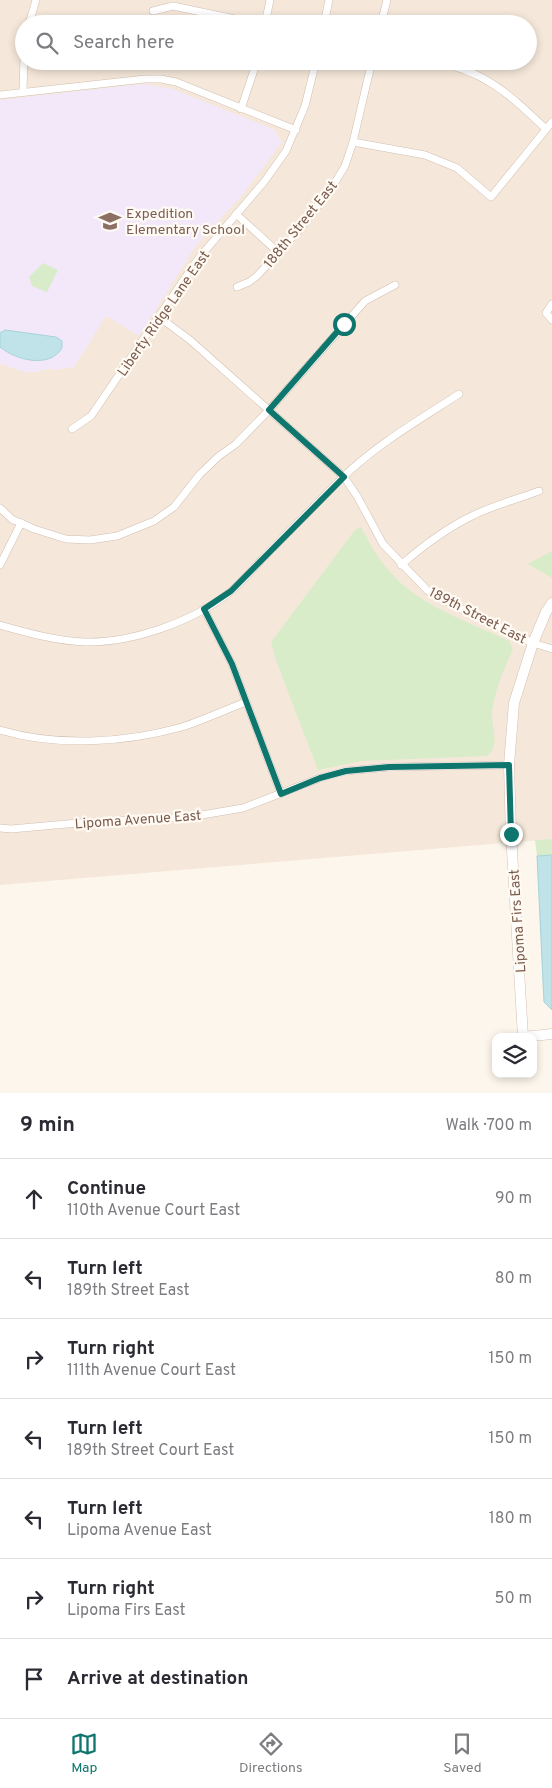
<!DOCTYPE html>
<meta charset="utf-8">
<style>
:root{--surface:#fff;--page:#f7f7f7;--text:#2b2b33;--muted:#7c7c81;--line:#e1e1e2;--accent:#0f766e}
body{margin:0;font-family:Overpass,sans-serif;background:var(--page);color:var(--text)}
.controls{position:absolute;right:15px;bottom:15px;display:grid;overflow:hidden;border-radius:10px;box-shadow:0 2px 8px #0003}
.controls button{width:45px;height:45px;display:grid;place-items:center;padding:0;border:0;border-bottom:1px solid var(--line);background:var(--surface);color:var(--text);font:25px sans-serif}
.stop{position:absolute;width:15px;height:15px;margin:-11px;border:4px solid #0f766e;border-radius:50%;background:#fff}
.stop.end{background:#0f766e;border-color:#fff;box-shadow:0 1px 5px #0008}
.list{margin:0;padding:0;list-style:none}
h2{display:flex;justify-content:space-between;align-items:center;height:65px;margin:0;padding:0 20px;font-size:21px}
h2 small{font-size:16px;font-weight:400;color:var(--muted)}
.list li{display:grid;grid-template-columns:32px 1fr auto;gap:15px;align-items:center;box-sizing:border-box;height:80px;padding:0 20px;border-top:1px solid var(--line)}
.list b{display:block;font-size:19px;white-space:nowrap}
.list p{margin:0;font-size:16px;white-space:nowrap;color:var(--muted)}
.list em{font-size:16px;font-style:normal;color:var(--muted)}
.icon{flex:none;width:28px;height:28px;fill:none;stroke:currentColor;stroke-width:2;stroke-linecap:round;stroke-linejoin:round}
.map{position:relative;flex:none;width:552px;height:1093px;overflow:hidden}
.search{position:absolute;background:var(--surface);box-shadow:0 2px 8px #0003;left:15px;right:15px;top:15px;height:55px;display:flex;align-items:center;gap:12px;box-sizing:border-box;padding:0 18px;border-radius:28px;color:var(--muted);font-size:19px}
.sheet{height:625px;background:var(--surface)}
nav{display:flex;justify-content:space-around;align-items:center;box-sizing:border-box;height:70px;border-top:1px solid var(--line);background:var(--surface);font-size:14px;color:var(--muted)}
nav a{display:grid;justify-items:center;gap:2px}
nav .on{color:var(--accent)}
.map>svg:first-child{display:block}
.residential{fill:#f5e8da;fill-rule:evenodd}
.education{fill:#f3e8fa}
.green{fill:#d8ecc9}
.water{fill:#bfe3e8;stroke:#a5d3da}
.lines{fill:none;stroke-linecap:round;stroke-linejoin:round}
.street-casing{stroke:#d1beb0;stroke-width:8}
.secondary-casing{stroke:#d6c0b0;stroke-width:11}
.street{stroke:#fff;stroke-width:7}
.secondary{stroke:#fff;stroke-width:10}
.route{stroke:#0f766e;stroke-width:6}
.labels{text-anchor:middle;stroke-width:4.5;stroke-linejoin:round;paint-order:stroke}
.education-label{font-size:14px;fill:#785e54;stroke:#fffaf3;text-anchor:start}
.street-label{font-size:14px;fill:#7a5c4d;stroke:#fffaf3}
</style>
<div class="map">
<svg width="552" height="1093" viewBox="0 0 552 1093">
<rect width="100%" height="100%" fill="#fdf6ec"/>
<path class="residential" d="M0 0H552V839L0 885ZM24 24H528V61H24Z"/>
<path class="education" d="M143 84 172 89 273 129 282 142 243 194 195 247 139 336 106 316 74 367 53 370 51 368 36 372H24L0 364V100Z"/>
<g class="green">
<path d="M43 263 58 270 47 292 32 286 29 277Z"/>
<path d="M361 527C370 544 379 561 393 575 420 606 472 623 509 641L513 649C504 669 495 689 492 712 491 726 501 745 487 756L361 761 318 770 275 658 271 642 355 530Z"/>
<path d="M552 551V578L528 564Z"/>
<path d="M552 839V855L537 856 535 840Z"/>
</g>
<g class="water">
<path d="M5 330 56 337 62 341V348C49 369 16 360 0 347V333Z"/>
<path d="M552 855V1010L544 1002 537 856Z"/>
</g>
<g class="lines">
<g class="street-casing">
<g id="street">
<path d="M153 11 173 6 259 24"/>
<path d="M29 24 36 0"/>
<path d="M265 24 270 0"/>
<path d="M324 24 329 0"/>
<path d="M381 24 387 0"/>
<path d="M432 61C484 70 509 94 546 129"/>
<path d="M23 92 24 58"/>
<path d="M0 95 145 79H161L176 82 296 130"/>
<path d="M241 109 257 61"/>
<path d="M353 142 425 155 457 168 491 197 552 122"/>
<path d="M236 214 279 253"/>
<path d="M237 287 249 282 257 276 299 230 334 184 345 166 353 142 372 61"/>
<path d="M552 304 546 313 552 320"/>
<path d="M159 317 190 340 344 477 357 496 383 544 428 591 461 609 533 643 552 649"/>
<path d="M72 429 91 416 198 259 264 182 286 151 305 106 316 61"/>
<path d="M0 508 13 520 21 523 34 529 66 539 90 540 117 536 154 521 174 507 200 474 219 456 236 444 269 410 365 301 395 285"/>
<path d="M0 565 21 523"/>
<path d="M401 565C424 545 446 528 474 515 494 505 518 499 539 491"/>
<path d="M204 609 232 664 281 794"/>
<path d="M0 625C28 633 57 641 85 642 133 643 194 621 230 592 242 582 252 570 262 559 289 532 315 505 342 478 377 444 419 420 459 394"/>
<path d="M0 730C58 747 124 743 182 727 203 720 225 710 246 702"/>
<path d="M0 828 11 829 78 823 190 817 243 808 320 778 346 771 389 767 509 765"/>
</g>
</g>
<g class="secondary-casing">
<path id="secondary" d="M552 603 546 612 533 643 514 703 509 765 511 834 523 1037 552 1034"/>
</g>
<use href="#street" class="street"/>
<use href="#secondary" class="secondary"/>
</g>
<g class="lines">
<path class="route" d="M344 324 269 410 344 477 231 591 204 609 232 664 281 794 320 778 346 771 389 767 509 765 511 834"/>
</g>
<defs>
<g id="school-bare" transform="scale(1.725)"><path d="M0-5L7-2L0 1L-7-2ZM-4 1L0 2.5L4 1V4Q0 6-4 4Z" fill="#8d6e63" stroke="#fffaf3" stroke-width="2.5" paint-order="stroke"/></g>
</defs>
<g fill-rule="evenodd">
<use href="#school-bare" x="110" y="221"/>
</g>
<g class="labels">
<g class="education-label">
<text x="126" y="218">Expedition<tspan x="126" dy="16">Elementary School</tspan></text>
</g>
<g class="street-label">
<text transform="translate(300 224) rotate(-51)" y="5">188th Street East</text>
<text transform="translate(163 313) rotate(-55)" y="5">Liberty Ridge Lane East</text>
<text transform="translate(478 615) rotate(27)" y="5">189th Street East</text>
<text transform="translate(138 819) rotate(-4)" y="5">Lipoma Avenue East</text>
<text transform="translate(517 921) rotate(-94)" y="5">Lipoma Firs East</text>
</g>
</g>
</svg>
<div class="controls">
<button><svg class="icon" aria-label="layers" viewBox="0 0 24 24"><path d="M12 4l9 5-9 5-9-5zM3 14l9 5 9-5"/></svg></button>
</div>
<div class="stop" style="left:344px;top:324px"></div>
<div class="stop end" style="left:511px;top:834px"></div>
<div class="search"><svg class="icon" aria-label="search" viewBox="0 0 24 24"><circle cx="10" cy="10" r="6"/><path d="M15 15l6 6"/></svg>Search here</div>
</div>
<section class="sheet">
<h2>9 min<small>Walk · 700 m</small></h2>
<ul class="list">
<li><svg class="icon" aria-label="ahead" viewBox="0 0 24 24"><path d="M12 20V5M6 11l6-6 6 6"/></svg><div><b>Continue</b><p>110th Avenue Court East</p></div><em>90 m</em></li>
<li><svg class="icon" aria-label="left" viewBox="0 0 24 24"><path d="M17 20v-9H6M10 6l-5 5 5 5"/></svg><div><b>Turn left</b><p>189th Street East</p></div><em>80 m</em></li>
<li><svg class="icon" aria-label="right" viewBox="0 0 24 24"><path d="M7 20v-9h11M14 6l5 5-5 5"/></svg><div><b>Turn right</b><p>111th Avenue Court East</p></div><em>150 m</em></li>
<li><svg class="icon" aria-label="left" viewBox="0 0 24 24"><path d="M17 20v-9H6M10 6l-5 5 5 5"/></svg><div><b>Turn left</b><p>189th Street Court East</p></div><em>150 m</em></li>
<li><svg class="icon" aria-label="left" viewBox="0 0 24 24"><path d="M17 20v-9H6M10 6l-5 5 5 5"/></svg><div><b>Turn left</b><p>Lipoma Avenue East</p></div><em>180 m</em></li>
<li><svg class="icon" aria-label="right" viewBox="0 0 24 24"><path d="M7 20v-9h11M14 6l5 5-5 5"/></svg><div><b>Turn right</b><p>Lipoma Firs East</p></div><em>50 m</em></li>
<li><svg class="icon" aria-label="arrive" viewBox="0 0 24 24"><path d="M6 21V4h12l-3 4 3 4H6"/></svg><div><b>Arrive at destination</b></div></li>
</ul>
</section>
<nav>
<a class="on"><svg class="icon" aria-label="map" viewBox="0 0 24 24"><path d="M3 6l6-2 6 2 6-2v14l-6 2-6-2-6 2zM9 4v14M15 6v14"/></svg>Map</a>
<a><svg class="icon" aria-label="directions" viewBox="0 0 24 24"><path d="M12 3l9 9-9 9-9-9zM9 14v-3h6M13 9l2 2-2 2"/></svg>Directions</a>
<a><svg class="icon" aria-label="saved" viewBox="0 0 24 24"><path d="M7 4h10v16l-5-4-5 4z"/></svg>Saved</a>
</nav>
